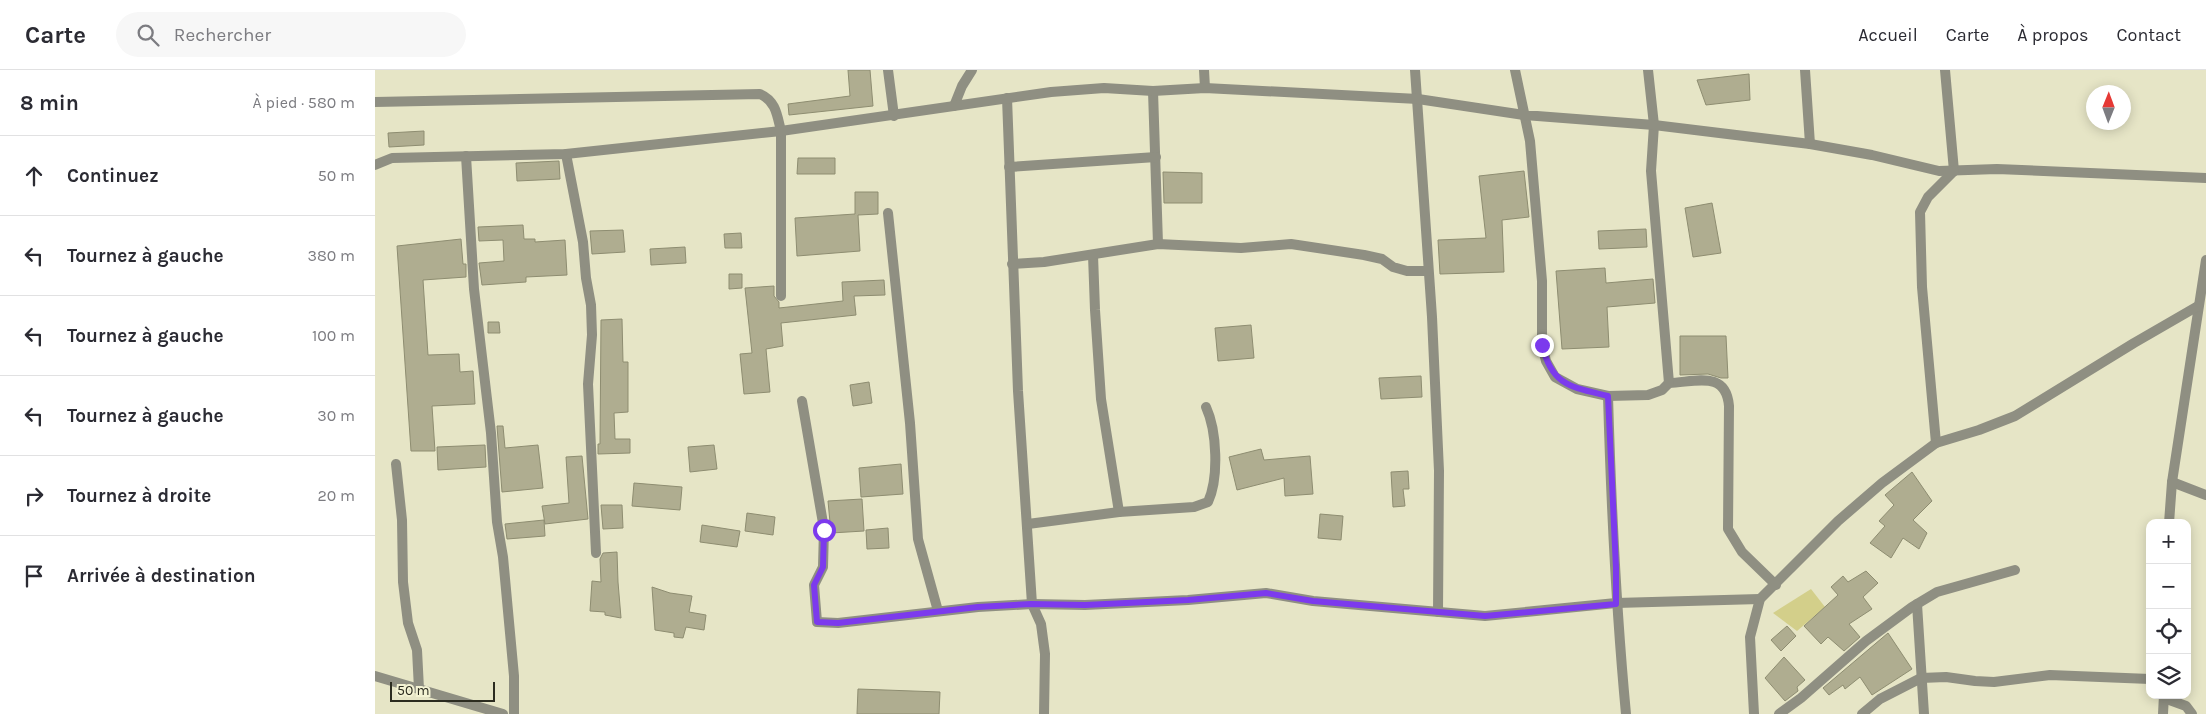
<!DOCTYPE html>
<html lang="fr">
<meta charset="utf-8">
<style>
:root{--surface:#fff;--page:#f7f7f7;--text:#2b2b33;--muted:#7c7c81;--line:#e1e1e2}
body{margin:0;font-family:Karla,sans-serif;background:var(--page);color:var(--text)}
.controls{position:absolute;right:15px;bottom:15px;display:grid;overflow:hidden;border-radius:10px;box-shadow:0 2px 12px #0003}
.controls button{width:45px;height:45px;display:grid;place-items:center;padding:0;border:0;border-bottom:1px solid var(--line);background:var(--surface);color:var(--text);font:25px sans-serif}
.compass{position:absolute;left:1711px;top:15px;width:45px;height:45px;border-radius:50%;background:var(--surface);box-shadow:0 2px 12px #0003;rotate:1deg}
.scale{position:absolute;left:15px;bottom:12px;width:105px;box-sizing:border-box;padding-left:5px;border:2px solid #2c2c20;border-top:0;font-size:14px;line-height:18px;white-space:nowrap;color:#2c2c20;-webkit-text-stroke:4px #f3f2d3;paint-order:stroke}
.stop{position:absolute;width:15px;height:15px;margin:-11px;border:4px solid #7c3aed;border-radius:50%;background:#fff}
.stop.end{background:#7c3aed;border-color:#fff;box-shadow:0 1px 5px #0008}
.list{margin:0;padding:0;list-style:none}
h2{display:flex;justify-content:space-between;align-items:center;height:65px;margin:0;padding:0 20px;font-size:21px}
h2 small{font-size:16px;font-weight:400;color:var(--muted)}
.list li{display:grid;grid-template-columns:32px 1fr auto;gap:15px;align-items:center;box-sizing:border-box;height:80px;padding:0 20px;border-top:1px solid var(--line)}
.list b{display:block;font-size:19px;white-space:nowrap}
.list em{font-size:16px;font-style:normal;color:var(--muted)}
.icon{flex:none;width:28px;height:28px;fill:none;stroke:currentColor;stroke-width:2;stroke-linecap:round;stroke-linejoin:round}
.map{position:relative;flex:none;width:1831px;height:644px;overflow:hidden}
header{display:flex;align-items:center;gap:30px;box-sizing:border-box;height:70px;padding:0 25px;background:var(--surface);border-bottom:1px solid var(--line)}
header strong{font-size:24px}
nav{display:flex;gap:28px;margin-inline-start:auto;font-size:18px}
.search{width:350px;height:45px;background:var(--page);display:flex;align-items:center;gap:12px;box-sizing:border-box;padding:0 18px;border-radius:28px;color:var(--muted);font-size:19px}
main{display:flex}
aside{flex:1;background:var(--surface)}
.map>svg:first-child{display:block}
.green{fill:#d3cf8a}
.building{fill:#afad90;stroke:#8e8d71}
.lines{fill:none;stroke-linecap:round;stroke-linejoin:round}
.street{stroke:#8f8f82;stroke-width:10}
.route{stroke:#7c3aed;stroke-width:6}
</style>
<header>
<strong>Carte</strong>
<div class="search"><svg class="icon" aria-label="search" viewBox="0 0 24 24"><circle cx="10" cy="10" r="6"/><path d="M15 15l6 6"/></svg>Rechercher</div>
<nav><a>Accueil</a><a>Carte</a><a>À propos</a><a>Contact</a></nav>
</header>
<main>
<aside>
<h2>8 min<small>À pied · 580 m</small></h2>
<ul class="list">
<li><svg class="icon" aria-label="ahead" viewBox="0 0 24 24"><path d="M12 20V5M6 11l6-6 6 6"/></svg><div><b>Continuez</b></div><em>50 m</em></li>
<li><svg class="icon" aria-label="left" viewBox="0 0 24 24"><path d="M17 20v-9H6M10 6l-5 5 5 5"/></svg><div><b>Tournez à gauche</b></div><em>380 m</em></li>
<li><svg class="icon" aria-label="left" viewBox="0 0 24 24"><path d="M17 20v-9H6M10 6l-5 5 5 5"/></svg><div><b>Tournez à gauche</b></div><em>100 m</em></li>
<li><svg class="icon" aria-label="left" viewBox="0 0 24 24"><path d="M17 20v-9H6M10 6l-5 5 5 5"/></svg><div><b>Tournez à gauche</b></div><em>30 m</em></li>
<li><svg class="icon" aria-label="right" viewBox="0 0 24 24"><path d="M7 20v-9h11M14 6l5 5-5 5"/></svg><div><b>Tournez à droite</b></div><em>20 m</em></li>
<li><svg class="icon" aria-label="arrive" viewBox="0 0 24 24"><path d="M6 21V4h12l-3 4 3 4H6"/></svg><div><b>Arrivée à destination</b></div></li>
</ul>
</aside>
<div class="map">
<svg width="1831" height="644" viewBox="0 0 1831 644">
<rect width="100%" height="100%" fill="#e6e5c6"/>
<path class="green" d="M1436 519 1450 537 1422 561 1398 543Z"/>
<g class="building">
<path d="M473 0H495L498 36 414 45 413 34 475 26Z"/>
<path d="M1374 4 1375 30 1331 35 1322 10Z"/>
<path d="M49 61V75L14 77 13 63Z"/>
<path d="M423 88H460V104H422Z"/>
<path d="M184 91 185 109 142 111 141 93Z"/>
<path d="M1149 101 1154 147 1127 150 1129 202 1065 204 1063 170 1111 168 1104 106Z"/>
<path d="M788 102 827 103V133H789Z"/>
<path d="M480 122H503V144L483 145 485 181 422 186 420 148 480 144Z"/>
<path d="M1337 133 1346 183 1318 187 1310 138Z"/>
<path d="M148 155 149 169H160V172L190 170 192 205 151 207V212L107 215 104 193 129 191 128 170 104 171 103 157Z"/>
<path d="M1271 159 1272 177 1224 179 1223 161Z"/>
<path d="M248 160 250 182 217 184 215 161Z"/>
<path d="M366 163 367 178H350L349 164Z"/>
<path d="M86 169 88 194H91V207L48 210 53 285 84 284 85 302 98 301 100 334 57 336 60 381H36L22 176Z"/>
<path d="M310 177 311 193 276 195 275 179Z"/>
<path d="M1230 198 1231 213 1278 209 1280 233 1232 237 1234 277 1187 279 1181 201Z"/>
<path d="M354 204H367V218L354 219Z"/>
<path d="M509 210 510 225 479 226 481 245 406 253 408 276 391 279 395 322 369 324 365 284 377 283 370 218 399 216V226L404 232V238L468 231 467 212Z"/>
<path d="M247 249 248 292H253V342L239 343 240 369H255V383L223 384V374H225L226 250Z"/>
<path d="M113 252H124L125 263H113Z"/>
<path d="M876 255 879 288 843 291 840 258Z"/>
<path d="M1305 266H1351L1353 308H1346L1333 304 1305 305Z"/>
<path d="M1046 306 1047 327 1006 329 1004 308Z"/>
<path d="M494 312 497 333 478 336 475 315Z"/>
<path d="M122 356H128L130 378 163 375 168 418 127 422Z"/>
<path d="M110 375 111 397 63 400 62 377Z"/>
<path d="M339 375 342 399 315 402 313 377Z"/>
<path d="M886 379 889 390 935 386 938 424 910 426 909 408 862 420 854 387Z"/>
<path d="M207 386 213 449 170 454 167 436 194 433 191 387Z"/>
<path d="M526 394 528 424 486 427 484 398Z"/>
<path d="M1033 401 1034 419H1028L1030 436 1018 437 1016 402Z"/>
<path d="M1537 402 1557 431 1538 450 1552 463 1544 479 1528 468 1516 488 1495 473 1510 456 1504 451 1519 435 1510 425Z"/>
<path d="M259 413 307 417 305 440 257 436Z"/>
<path d="M487 429 489 461 456 463 453 431Z"/>
<path d="M226 435H247L248 458 228 459Z"/>
<path d="M372 443 400 447 398 465 370 461Z"/>
<path d="M945 444 968 446 966 470 943 468Z"/>
<path d="M169 450 170 466 132 469 130 454Z"/>
<path d="M327 455 365 461 362 477 325 472Z"/>
<path d="M513 458 514 478 492 479 491 460Z"/>
<path d="M242 482 243 512 246 548 230 545V542L215 541 217 511 226 512 225 489 228 483Z"/>
<path d="M1491 501 1503 513 1488 527 1497 539 1474 554 1485 567 1469 581 1453 567 1446 574 1429 556 1463 525 1456 517 1468 506 1473 512Z"/>
<path d="M277 517 295 523 317 526 314 542 331 545 329 560 311 557 308 568 299 567V563L280 560Z"/>
<path d="M1412 556 1421 566 1406 581 1396 570Z"/>
<path d="M1513 563 1537 599 1497 625 1485 607 1470 619 1468 615 1454 625 1448 618Z"/>
<path d="M1409 587 1430 610 1422 617 1423 621 1410 631 1390 608Z"/>
<path d="M483 619 565 622 564 644H482Z"/>
</g>
<g class="lines">
<g class="street">
<path d="M513 0 519 46"/>
<path d="M829 0 830 18"/>
<path d="M1040 0 1057 247 1064 401 1063 542"/>
<path d="M1140 0 1155 71 1167 211V275L1171 291 1180 307 1202 319 1233 326 1273 325 1287 320 1294 313C1321 312 1351 300 1354 336L1353 459 1367 482 1401 515"/>
<path d="M1273 0 1279 55 1276 101 1294 313"/>
<path d="M1430 0 1435 74"/>
<path d="M1570 0 1579 101"/>
<path d="M778 21 783 174"/>
<path d="M632 28 643 321 657 534 666 554 670 584 669 644"/>
<path d="M0 32 385 24C401 31 402 45 406 61V226"/>
<path d="M579 36 587 16 597 0"/>
<path d="M191 84 208 172 211 208 216 235 217 265 213 314 221 483"/>
<path d="M91 86 99 219 116 363 122 452 128 487 139 606V644"/>
<path d="M0 95 17 88 191 84 406 61 676 22 729 18 778 21 830 18 1043 29 1149 45 1279 55 1435 74 1497 85 1564 101 1622 99 1831 108"/>
<path d="M634 97 781 87"/>
<path d="M513 143 535 353 543 469 563 541"/>
<path d="M718 185 720 240 726 329 744 442"/>
<path d="M637 194 669 192 783 174 866 178 916 174 989 185 1007 189 1018 197 1032 201H1053"/>
<path d="M1233 326C1236 432 1241 538 1251 644"/>
<path d="M427 331 449 459 448 497 439 515 442 552 463 553 603 537 657 534 710 535 813 530 891 523 938 531 1110 546 1241 533 1385 529"/>
<path d="M1561 373 1547 217 1545 142 1553 127 1579 101"/>
<path d="M21 394 27 450 28 512 33 553 42 580 44 619"/>
<path d="M1797 412 1831 425"/>
<path d="M1794 453 1797 412 1831 190"/>
<path d="M653 454 744 442 819 437 833 432C844 408 842 361 831 337"/>
<path d="M1542 534 1549 644"/>
<path d="M0 606 128 644"/>
<path d="M1789 628 1811 636 1817 644"/>
<path d="M1379 644 1375 567 1385 529 1463 451 1507 413 1561 373 1604 360 1640 346 1759 273 1823 236"/>
<path d="M1404 644 1426 628 1491 571 1537 537 1562 522 1640 500"/>
<path d="M1487 644 1505 629 1546 608 1571 607 1600 611 1619 612 1675 605 1775 609"/>
<path d="M1788 644 1789 625"/>
</g>
</g>
<g class="lines">
<path class="route" d="M449 460 448 497 439 515 442 552 463 553 603 537 656 534 710 535 813 530 891 523 938 531 1110 546 1241 534V498L1233 326C1196 317 1177 316 1167 275"/>
</g>
</svg>
<div class="controls">
<button>+</button>
<button>−</button>
<button><svg class="icon" aria-label="locate" viewBox="0 0 24 24"><circle cx="12" cy="12" r="6"/><path d="M12 2v4M12 18v4M2 12h4M18 12h4"/></svg></button>
<button><svg class="icon" aria-label="layers" viewBox="0 0 24 24"><path d="M12 4l9 5-9 5-9-5zM3 14l9 5 9-5"/></svg></button>
</div>
<svg class="compass" viewBox="-18 -18 36 36"><path d="M0-13l5 13h-10z" fill="#e53935"/><path d="M0 13l5-13h-10z" fill="#7c7c81"/></svg>
<div class="scale">50 m</div>
<div class="stop" style="left:449px;top:460px"></div>
<div class="stop end" style="left:1167px;top:275px"></div>
</div>
</main>
